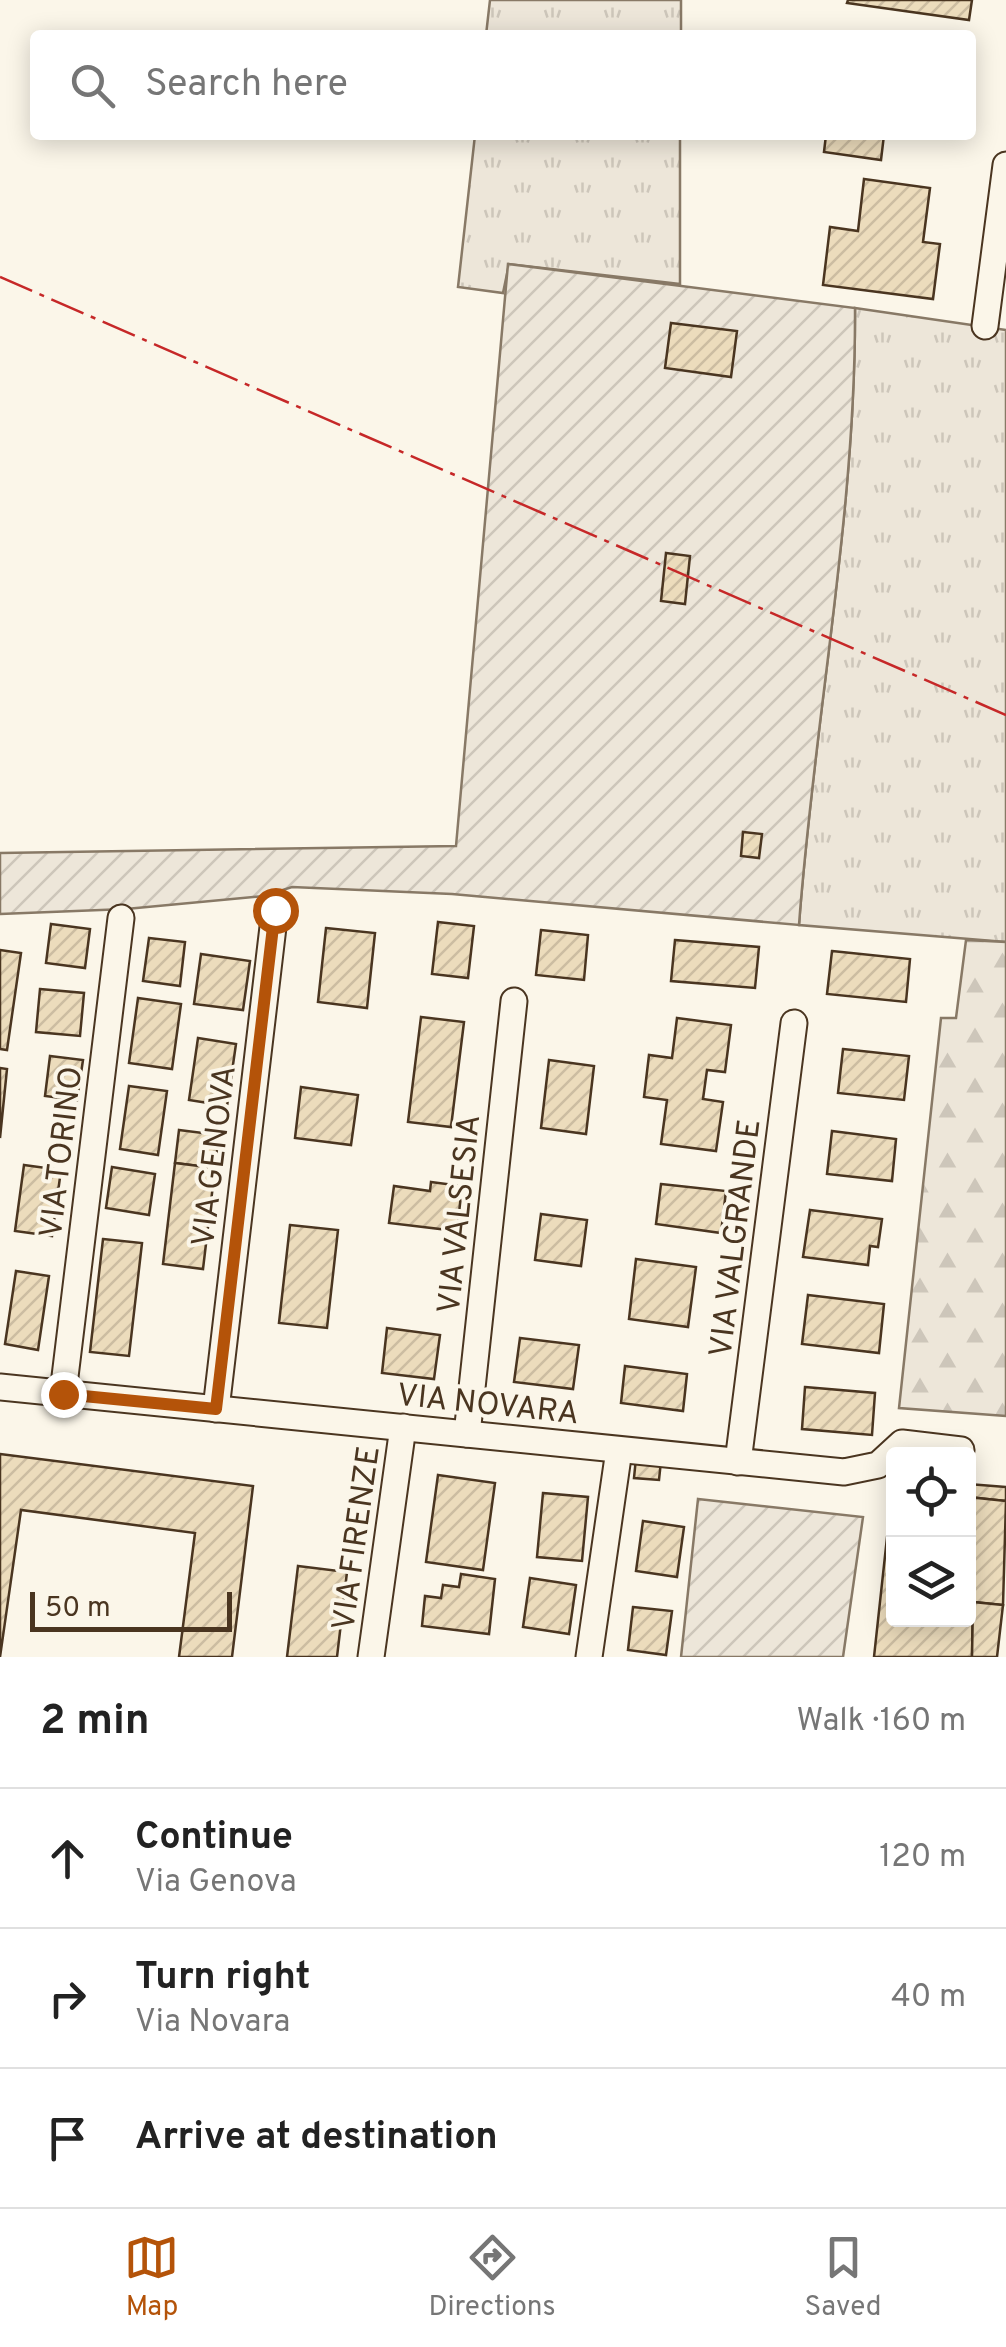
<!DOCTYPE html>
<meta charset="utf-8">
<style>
:root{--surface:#fff;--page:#f2f2f2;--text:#222;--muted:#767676;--line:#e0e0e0;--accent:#b45309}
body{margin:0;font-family:Overpass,sans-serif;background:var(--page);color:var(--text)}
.controls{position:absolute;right:30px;bottom:30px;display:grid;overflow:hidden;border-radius:10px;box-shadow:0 5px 25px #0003}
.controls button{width:90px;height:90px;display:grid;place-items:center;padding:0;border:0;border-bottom:2px solid var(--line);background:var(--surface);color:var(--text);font:50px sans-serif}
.scale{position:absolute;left:30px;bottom:25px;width:202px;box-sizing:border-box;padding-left:10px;border:5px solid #4a3520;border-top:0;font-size:28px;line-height:35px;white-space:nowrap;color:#4a3520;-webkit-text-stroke:8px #fbf6e9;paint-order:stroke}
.stop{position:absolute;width:30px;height:30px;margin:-22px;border:8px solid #b45309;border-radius:50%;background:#fff}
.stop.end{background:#b45309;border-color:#fff;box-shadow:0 2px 10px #0008}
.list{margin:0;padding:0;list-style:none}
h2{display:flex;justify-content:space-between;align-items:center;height:130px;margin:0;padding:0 40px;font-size:42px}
h2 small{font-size:32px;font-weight:400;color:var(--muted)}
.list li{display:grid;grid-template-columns:65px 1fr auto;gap:30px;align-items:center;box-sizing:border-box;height:140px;padding:0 40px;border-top:2px solid var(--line)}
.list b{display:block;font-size:38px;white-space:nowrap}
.list p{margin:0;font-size:32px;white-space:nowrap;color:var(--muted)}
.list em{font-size:32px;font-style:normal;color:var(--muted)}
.icon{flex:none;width:55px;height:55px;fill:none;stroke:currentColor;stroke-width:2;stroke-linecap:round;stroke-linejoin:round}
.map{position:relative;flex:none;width:1006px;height:1657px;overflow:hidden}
.search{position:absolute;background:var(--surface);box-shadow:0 5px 25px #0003;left:30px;right:30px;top:30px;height:110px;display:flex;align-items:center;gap:25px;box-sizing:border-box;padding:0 35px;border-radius:10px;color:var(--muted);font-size:38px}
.sheet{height:550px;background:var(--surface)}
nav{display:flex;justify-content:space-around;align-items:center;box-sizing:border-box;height:140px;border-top:2px solid var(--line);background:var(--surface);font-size:28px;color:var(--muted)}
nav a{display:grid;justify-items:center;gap:5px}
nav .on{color:var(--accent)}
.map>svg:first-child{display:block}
.grass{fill:url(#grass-tufts);stroke:#887966;stroke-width:2.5}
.forest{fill:url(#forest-firs);stroke:#887966;stroke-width:2.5}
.garden{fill:url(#garden-furrows);stroke:#887966;stroke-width:2.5}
.building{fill:url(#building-hatch);stroke:#4a3520;stroke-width:2.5}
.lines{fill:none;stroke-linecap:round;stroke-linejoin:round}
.street-casing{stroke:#4a3520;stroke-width:29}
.street{stroke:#fbf6e9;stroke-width:25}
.power{stroke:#c62828;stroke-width:2.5;stroke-dasharray:35 8 5 8;stroke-linecap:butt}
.route{stroke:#b45309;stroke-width:12}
.labels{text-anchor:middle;stroke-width:8;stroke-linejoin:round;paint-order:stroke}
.street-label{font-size:32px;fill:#4a3520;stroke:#fbf6e9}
</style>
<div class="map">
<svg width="1006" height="1657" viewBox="0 0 1006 1657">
<defs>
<pattern id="grass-tufts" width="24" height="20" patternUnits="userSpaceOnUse" patternTransform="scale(2.5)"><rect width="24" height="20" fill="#ede6d9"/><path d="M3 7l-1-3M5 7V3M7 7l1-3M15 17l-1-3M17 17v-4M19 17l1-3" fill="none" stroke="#cdc6ba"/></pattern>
<pattern id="forest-firs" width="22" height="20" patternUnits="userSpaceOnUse" patternTransform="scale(2.5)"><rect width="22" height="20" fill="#ede6d9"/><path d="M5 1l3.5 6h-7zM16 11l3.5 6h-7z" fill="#cdc6ba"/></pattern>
<pattern id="garden-furrows" width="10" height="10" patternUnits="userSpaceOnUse" patternTransform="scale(2.5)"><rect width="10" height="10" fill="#ede6d9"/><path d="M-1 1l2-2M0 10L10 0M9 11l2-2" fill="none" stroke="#cdc6ba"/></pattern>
<pattern id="building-hatch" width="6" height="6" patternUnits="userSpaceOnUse" patternTransform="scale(2.5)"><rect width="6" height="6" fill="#ecdcbc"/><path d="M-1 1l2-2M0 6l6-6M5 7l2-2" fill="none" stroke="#ccbda1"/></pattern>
</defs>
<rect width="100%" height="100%" fill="#fbf6e9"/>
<g class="grass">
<path d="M490 0H681V35H486Z"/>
<path d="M475 135H680V284L509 264 503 293 458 287Z"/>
<path d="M855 308 1006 330V942L799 925C814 719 856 514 855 308Z"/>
</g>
<path class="forest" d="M966 940 1006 942V1416L899 1408 941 1018H956Z"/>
<g class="garden">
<path d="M508 264 855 308C856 514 814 719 799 925L452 894 292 887 264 896 126 909 0 914V853L456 846Z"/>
<path d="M698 1499 863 1517 843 1657H681Z"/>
</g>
<g class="building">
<path d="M848 0H972L969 20 847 3Z"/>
<path d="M826 135H884L881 160 824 152Z"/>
<path d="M864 179 930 188 923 242 940 244 933 299 823 285 830 227 858 231Z"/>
<path d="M671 323 737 331 731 377 665 368Z"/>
<path d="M666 553 690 556 685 604 661 601Z"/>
<path d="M743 832 762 834 759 858 741 856Z"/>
<path d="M438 922 474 926 468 978 432 974Z"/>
<path d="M51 924 90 929 85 968 46 963Z"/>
<path d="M326 928 375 933 367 1008 318 1002Z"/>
<path d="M541 930 588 935 584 980 536 975Z"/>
<path d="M149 938 185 942 180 986 143 981Z"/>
<path d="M675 940 759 947 755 988 671 981Z"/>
<path d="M0 950 21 953 7 1050 0 1049Z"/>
<path d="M832 951 910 959 906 1002 827 994Z"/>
<path d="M201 954 250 961 243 1010 194 1004Z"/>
<path d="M40 989 84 993 80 1036 36 1032Z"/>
<path d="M138 998 181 1004 172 1069 129 1063Z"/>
<path d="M421 1017 464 1022 451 1127 408 1122Z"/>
<path d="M677 1018 731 1025 725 1072 707 1070 703 1099 723 1102 716 1151 661 1144 667 1100 644 1097 649 1055 672 1058Z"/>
<path d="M198 1038 236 1044 227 1106 189 1100Z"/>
<path d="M843 1049 909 1056 904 1100 838 1093Z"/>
<path d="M50 1056 83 1060 77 1100 45 1096Z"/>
<path d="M549 1060 594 1066 586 1134 541 1128Z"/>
<path d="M0 1068 7 1069 0 1138Z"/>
<path d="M129 1086 167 1091 158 1155 120 1149Z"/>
<path d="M301 1087 358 1095 351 1145 295 1138Z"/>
<path d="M179 1130 219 1135 215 1168 175 1163Z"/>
<path d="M832 1131 896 1139 892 1181 827 1174Z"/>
<path d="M175 1163 215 1168 203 1269 163 1264Z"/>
<path d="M24 1165 61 1170 52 1236 15 1231Z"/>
<path d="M112 1167 155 1174 149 1215 106 1208Z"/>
<path d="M431 1182 462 1186 457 1231 389 1223 394 1186 430 1191Z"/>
<path d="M661 1184 726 1191 721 1233 656 1224Z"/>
<path d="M810 1210 882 1219 878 1247 870 1246 868 1265 803 1257Z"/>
<path d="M541 1214 587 1220 581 1266 535 1260Z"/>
<path d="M290 1225 338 1230 327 1328 279 1323Z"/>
<path d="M103 1239 142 1243 129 1356 90 1352Z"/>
<path d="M636 1259 696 1267 688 1327 629 1319Z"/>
<path d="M16 1271 49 1276 38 1350 5 1344Z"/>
<path d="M808 1295 884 1304 879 1353 802 1344Z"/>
<path d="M387 1328 440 1335 434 1379 382 1373Z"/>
<path d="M520 1338 579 1345 573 1389 514 1382Z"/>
<path d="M625 1366 687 1374 683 1411 621 1403Z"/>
<path d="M805 1387 875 1393 872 1435 802 1429Z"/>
<path d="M0 1454 253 1486 232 1657H179L195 1533 21 1510 0 1657Z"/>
<path d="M636 1458 661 1461 659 1480 634 1478Z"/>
<path d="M438 1475 495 1483 483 1570 426 1562Z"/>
<path d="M968 1484 1006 1487V1501L968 1497Z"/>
<path d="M543 1493 588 1497 582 1561 537 1557Z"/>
<path d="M968 1497 1006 1501 1003 1605 973 1602 972 1657H874L890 1510H894V1620H968Z"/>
<path d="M643 1521 684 1527 677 1577 636 1571Z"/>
<path d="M298 1566 347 1572 337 1657H287Z"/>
<path d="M461 1574 495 1579 489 1634 422 1626 425 1596 441 1598 443 1585 459 1587Z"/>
<path d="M530 1578 576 1585 569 1634 523 1627Z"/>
<path d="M973 1602 1003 1605 997 1657H972Z"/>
<path d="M633 1607 672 1611 666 1655 628 1650Z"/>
</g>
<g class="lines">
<g class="street-casing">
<g id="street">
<path d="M985 326 1006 165"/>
<path d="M0 1387 844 1472 878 1465 902 1443 961 1450"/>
<path d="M63 1393 121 918"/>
<path d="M216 1409 275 910"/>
<path d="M467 1434 514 1001"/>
<path d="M738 1462 794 1023"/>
<path d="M371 1657 403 1427"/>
<path d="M589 1657 619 1450"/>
</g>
</g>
<use href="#street" class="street"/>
<path class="power" d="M0 277 1006 715"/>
</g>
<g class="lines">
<path class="route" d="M63 1394 216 1409 275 910"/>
</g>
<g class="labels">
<g class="street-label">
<text transform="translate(60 1152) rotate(-83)" y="11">VIA TORINO</text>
<text transform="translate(213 1156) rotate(-83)" y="11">VIA GENOVA</text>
<text transform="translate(458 1214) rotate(-84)" y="11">VIA VALSESIA</text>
<text transform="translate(734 1238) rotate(-83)" y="11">VIA VALGRANDE</text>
<text transform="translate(488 1403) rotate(6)" y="11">VIA NOVARA</text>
<text transform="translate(355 1538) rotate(-82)" y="11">VIA FIRENZE</text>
</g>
</g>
</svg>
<div class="controls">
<button><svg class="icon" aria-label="locate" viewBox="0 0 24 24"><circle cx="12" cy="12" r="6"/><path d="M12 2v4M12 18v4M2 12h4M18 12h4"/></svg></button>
<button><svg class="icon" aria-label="layers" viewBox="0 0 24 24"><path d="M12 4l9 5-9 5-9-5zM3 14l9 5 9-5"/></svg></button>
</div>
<div class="scale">50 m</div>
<div class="stop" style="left:275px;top:910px"></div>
<div class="stop end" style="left:63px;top:1394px"></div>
<div class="search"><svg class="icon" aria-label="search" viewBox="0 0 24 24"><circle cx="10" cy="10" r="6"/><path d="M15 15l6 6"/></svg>Search here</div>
</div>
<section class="sheet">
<h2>2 min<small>Walk · 160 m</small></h2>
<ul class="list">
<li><svg class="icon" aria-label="ahead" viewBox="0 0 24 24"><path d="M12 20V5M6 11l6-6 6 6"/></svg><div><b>Continue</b><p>Via Genova</p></div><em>120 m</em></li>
<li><svg class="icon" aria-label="right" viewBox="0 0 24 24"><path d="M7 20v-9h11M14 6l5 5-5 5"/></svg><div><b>Turn right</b><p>Via Novara</p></div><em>40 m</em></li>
<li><svg class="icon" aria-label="arrive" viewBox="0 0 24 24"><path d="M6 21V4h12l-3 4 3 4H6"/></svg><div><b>Arrive at destination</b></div></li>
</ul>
</section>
<nav>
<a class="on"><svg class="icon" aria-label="map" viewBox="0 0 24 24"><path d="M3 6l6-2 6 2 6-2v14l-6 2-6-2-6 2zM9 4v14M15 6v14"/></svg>Map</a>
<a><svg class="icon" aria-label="directions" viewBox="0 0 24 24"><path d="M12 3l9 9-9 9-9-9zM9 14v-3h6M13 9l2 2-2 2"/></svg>Directions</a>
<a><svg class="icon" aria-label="saved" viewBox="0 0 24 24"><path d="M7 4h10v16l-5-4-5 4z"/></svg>Saved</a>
</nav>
